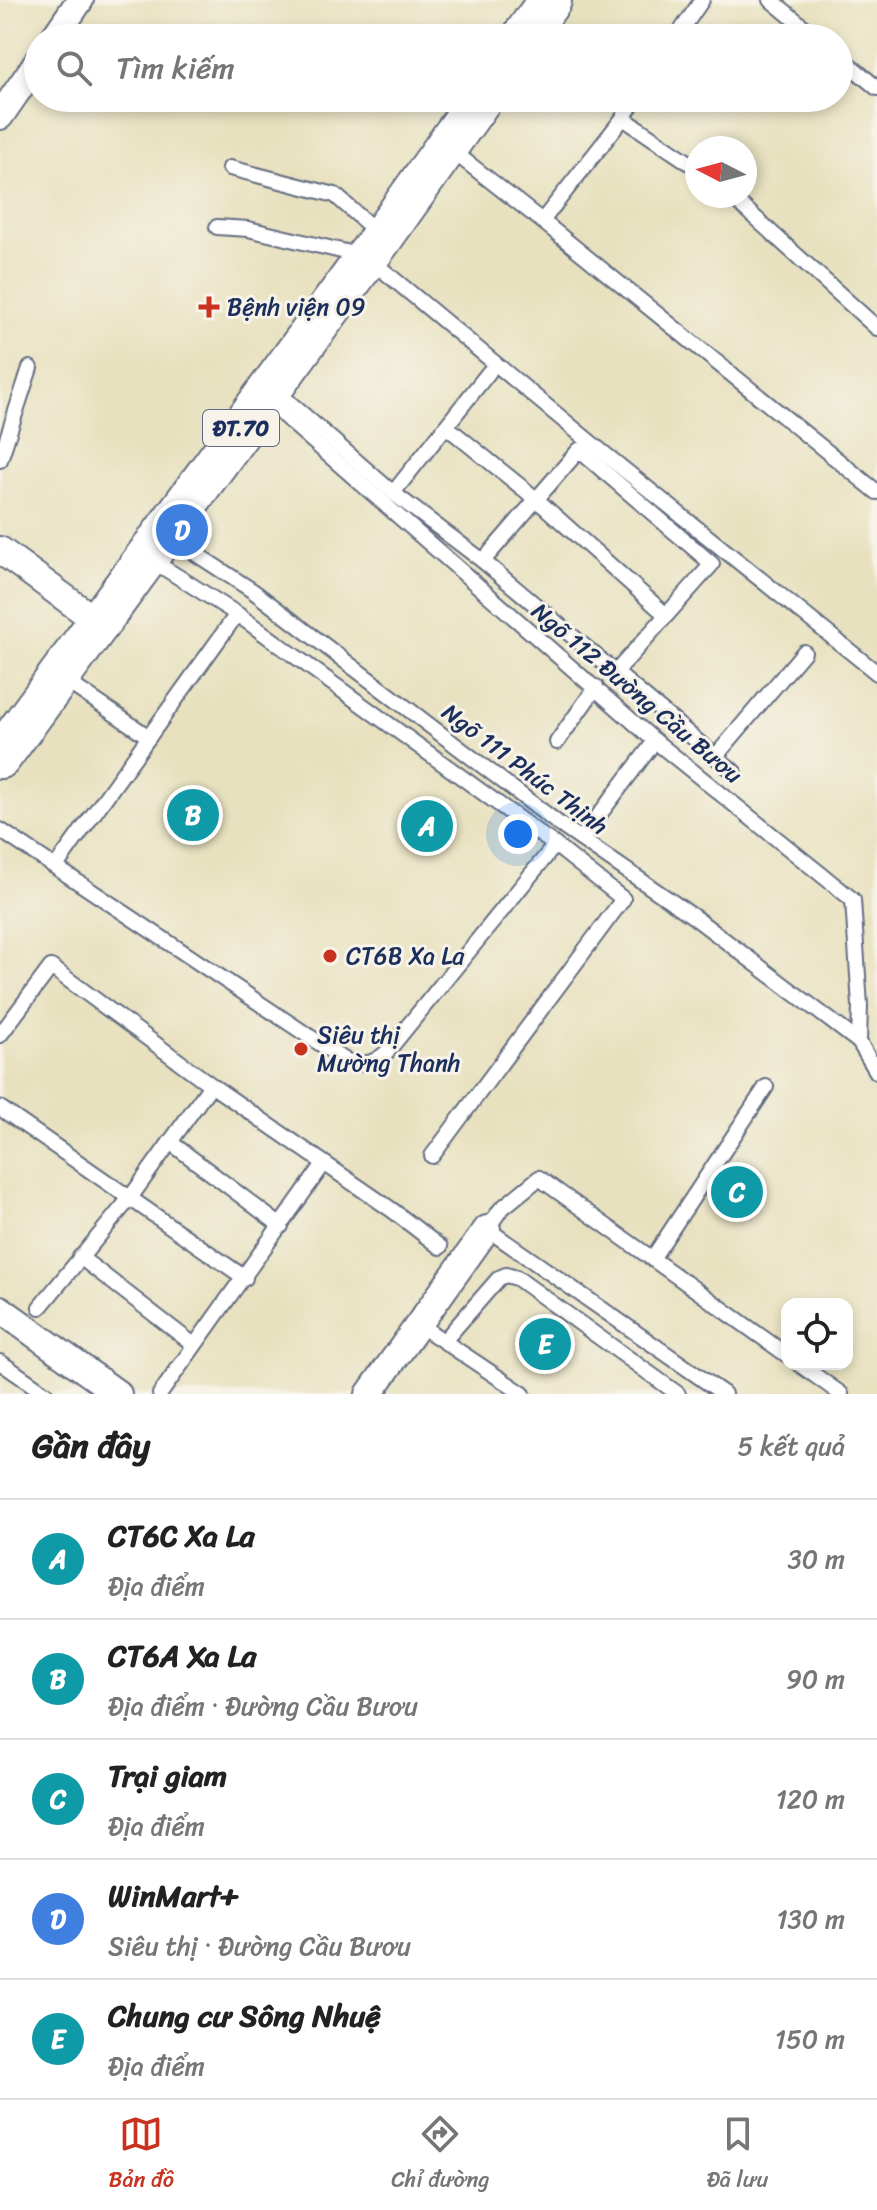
<!DOCTYPE html>
<html lang="vi">
<meta charset="utf-8">
<style>
:root{--surface:#fff;--page:#f2f2f2;--text:#222;--muted:#767676;--line:#e0e0e0;--accent:#c8321e}
body{margin:0;font-family:Sriracha,sans-serif;background:var(--page);color:var(--text)}
.controls{position:absolute;right:24px;bottom:24px;display:grid;overflow:hidden;border-radius:16px;box-shadow:0 4px 12px #0003}
.controls button{width:72px;height:72px;display:grid;place-items:center;padding:0;border:0;border-bottom:2px solid var(--line);background:var(--surface);color:var(--text);font:40px sans-serif}
.compass{position:absolute;left:685px;top:136px;width:72px;height:72px;border-radius:50%;background:var(--surface);box-shadow:0 4px 12px #0003;rotate:276deg}
.you{position:absolute;left:518px;top:834px;width:28px;height:28px;margin:-20px;border:6px solid #fff;border-radius:50%;background:#1a73e8;box-shadow:0 0 0 12px #1a73e833}
.badge{display:grid;place-items:center;width:52px;height:52px;border-radius:50%;background:var(--accent);color:#fff;font-size:26px;font-weight:700}
.pin{position:absolute;translate:-50% -50%;border:4px solid #fff;box-shadow:0 2px 8px #0006}
.list{margin:0;padding:0;list-style:none}
h2{display:flex;justify-content:space-between;align-items:center;height:104px;margin:0;padding:0 32px;font-size:34px}
h2 small{font-size:26px;font-weight:400;color:var(--muted)}
.list li{display:grid;grid-template-columns:52px 1fr auto;gap:24px;align-items:center;box-sizing:border-box;height:120px;padding:0 32px;border-top:2px solid var(--line)}
.list b{display:block;font-size:30px;white-space:nowrap}
.list p{margin:0;font-size:26px;white-space:nowrap;color:var(--muted)}
.list em{font-size:26px;font-style:normal;color:var(--muted)}
.icon{flex:none;width:44px;height:44px;fill:none;stroke:currentColor;stroke-width:2;stroke-linecap:round;stroke-linejoin:round}
.map{position:relative;flex:none;width:877px;height:1394px;overflow:hidden}
.search{position:absolute;background:var(--surface);box-shadow:0 4px 12px #0003;left:24px;right:24px;top:24px;height:88px;display:flex;align-items:center;gap:20px;box-sizing:border-box;padding:0 28px;border-radius:44px;color:var(--muted);font-size:30px}
.sheet{height:704px;background:var(--surface)}
nav{display:flex;justify-content:space-around;align-items:center;box-sizing:border-box;height:112px;border-top:2px solid var(--line);background:var(--surface);font-size:22px;color:var(--muted)}
nav a{display:grid;justify-items:center;gap:4px}
nav .on{color:var(--accent)}
.map>svg:first-child{display:block}
.lines{fill:none;stroke-linecap:round;stroke-linejoin:round}
.lane-casing{stroke:#636d80;stroke-width:18}
.street-casing{stroke:#636d80;stroke-width:30}
.primary-casing{stroke:#636d80;stroke-width:46}
.lane{stroke:#fff;stroke-width:14}
.street{stroke:#fff;stroke-width:26}
.primary{stroke:#fff;stroke-width:42}
.poi-dot{fill:#c8321e;stroke:#f7f3e8;stroke-width:3}
.labels{text-anchor:middle;stroke-width:6;stroke-linejoin:round;paint-order:stroke}
.shield{fill:#f7f3e8;stroke:#5d6a87;stroke-width:2}
.shield-label{font-size:22px;font-weight:bold;fill:#1b2f5e}
.poi-label{font-size:24px;fill:#1b2f5e;stroke:#f7f3e8;text-anchor:start}
.street-label{font-size:24px;fill:#1b2f5e;stroke:#f7f3e8}
</style>
<div class="map">
<svg width="877" height="1394" viewBox="0 0 877 1394">
<rect width="100%" height="100%" fill="#f7f3e8"/>
<filter id="ink" filterUnits="userSpaceOnUse"><feTurbulence type="fractalNoise" baseFrequency=".0125" numOctaves="2"/><feDisplacementMap in="SourceGraphic" scale="16" xChannelSelector="R" yChannelSelector="G"/><feConvolveMatrix kernelMatrix="1 2 1 2 8 2 1 2 1" color-interpolation-filters="sRGB"/></filter>
<filter id="wash" filterUnits="userSpaceOnUse"><feTurbulence type="fractalNoise" baseFrequency=".006" numOctaves="4" result="noise"/><feDisplacementMap in="SourceGraphic" scale="32" xChannelSelector="R" yChannelSelector="G"/><feGaussianBlur stdDeviation="1.8" result="paint"/><feColorMatrix in="noise" values="0 0 0 0 0 0 0 0 0 0 0 0 0 0 0 0 0 1.4 0 .05"/><feComposite in="paint" operator="in"/></filter>
<g filter="url(#wash)">
<rect width="100%" height="100%" fill="#e8e1bf"/>
</g>
<g filter="url(#ink)">
<g class="lines">
<g class="lane-casing">
<g id="lane">
<path d="M771 0 817 38"/>
<path d="M676 38 702 0"/>
<path d="M839 56 877 88"/>
<path d="M623 118 636 98"/>
<path d="M450 149 542 221 877 492"/>
<path d="M230 168 335 195 379 234"/>
<path d="M731 196 877 328"/>
<path d="M542 221 623 118 697 168"/>
<path d="M217 227 248 229 367 257 591 443 877 673"/>
<path d="M275 390 393 493 483 561 734 772"/>
<path d="M267 401 655 741 853 900 860 1006 859 1042 877 1072"/>
<path d="M447 427 536 499 666 615"/>
<path d="M0 460 30 368"/>
<path d="M393 493 489 372"/>
<path d="M167 535 253 591 559 824 694 917 859 1042"/>
<path d="M483 561 579 450 712 564 615 673"/>
<path d="M237 614 555 845 623 899 432 1156"/>
<path d="M63 679 149 737"/>
<path d="M557 742 596 687"/>
<path d="M715 757 804 652"/>
<path d="M0 830 343 1059C359 1067 372 1065 386 1053L555 845"/>
<path d="M581 839 655 741"/>
<path d="M57 865 237 614 150 559"/>
<path d="M0 1035 51 967 211 1085 392 1210 440 1247"/>
<path d="M0 1108 245 1278"/>
<path d="M170 1142 281 1226"/>
<path d="M80 1257 194 1345"/>
<path d="M652 1259 766 1087"/>
<path d="M40 1307 130 1198 211 1085"/>
<path d="M418 1324 523 1394"/>
<path d="M444 1341 499 1278 506 1275 517 1278 678 1394"/>
<path d="M0 1362 46 1394"/>
<path d="M799 1364 841 1394"/>
<path d="M160 1394 323 1165"/>
<path d="M724 1394 487 1229 501 1209 539 1178 787 1355"/>
</g>
</g>
<g class="street-casing">
<g id="street">
<path d="M54 38 80 0"/>
<path d="M0 116 38 61"/>
<path d="M0 550 99 623"/>
<path d="M0 1309 118 1394"/>
<path d="M369 1394 487 1229"/>
</g>
</g>
<g class="primary-casing">
<g id="primary">
<path d="M523 38 550 0"/>
<path d="M0 757 382 237 481 98"/>
</g>
</g>
<use href="#lane" class="lane"/>
<use href="#street" class="street"/>
<use href="#primary" class="primary"/>
</g>
</g>
<g class="poi-dot">
<path d="M205 295h8v8h8v8h-8v8h-8v-8h-8v-8h8z"/>
<circle cx="330" cy="956" r="8"/>
<circle cx="301" cy="1049" r="8"/>
</g>
<g class="labels">
<rect class="shield" x="203" y="410" width="76" height="36" rx="6"/>
<g class="shield-label">
<text x="241" y="436">ĐT.70</text>
</g>
<g class="poi-label">
<text x="227" y="315">Bệnh viện 09</text>
<text x="346" y="964">CT6B Xa La</text>
<text x="317" y="1043">Siêu thị<tspan x="317" dy="28">Mường Thanh</tspan></text>
</g>
<g class="street-label">
<text transform="translate(637 693) rotate(40)" y="8">Ngõ 112 Đường Cầu Bươu</text>
<text transform="translate(525 769) rotate(37)" y="8">Ngõ 111 Phúc Thịnh</text>
</g>
</g>
</svg>
<div class="controls">
<button><svg class="icon" aria-label="locate" viewBox="0 0 24 24"><circle cx="12" cy="12" r="6"/><path d="M12 2v4M12 18v4M2 12h4M18 12h4"/></svg></button>
</div>
<svg class="compass" viewBox="-18 -18 36 36"><path d="M0-13l5 13h-10z" fill="#e53935"/><path d="M0 13l5-13h-10z" fill="#767676"/></svg>
<div class="you"></div>
<div class="pin badge" style="left:427px;top:826px;background:#0f9aa8">A</div>
<div class="pin badge" style="left:193px;top:815px;background:#0f9aa8">B</div>
<div class="pin badge" style="left:737px;top:1192px;background:#0f9aa8">C</div>
<div class="pin badge" style="left:182px;top:530px;background:#3f7fe0">D</div>
<div class="pin badge" style="left:545px;top:1344px;background:#0f9aa8">E</div>
<div class="search"><svg class="icon" aria-label="search" viewBox="0 0 24 24"><circle cx="10" cy="10" r="6"/><path d="M15 15l6 6"/></svg>Tìm kiếm</div>
</div>
<section class="sheet">
<h2>Gần đây<small>5 kết quả</small></h2>
<ul class="list">
<li><span class="badge" style="background:#0f9aa8">A</span><div><b>CT6C Xa La</b><p>Địa điểm</p></div><em>30 m</em></li>
<li><span class="badge" style="background:#0f9aa8">B</span><div><b>CT6A Xa La</b><p>Địa điểm · Đường Cầu Bươu</p></div><em>90 m</em></li>
<li><span class="badge" style="background:#0f9aa8">C</span><div><b>Trại giam</b><p>Địa điểm</p></div><em>120 m</em></li>
<li><span class="badge" style="background:#3f7fe0">D</span><div><b>WinMart+</b><p>Siêu thị · Đường Cầu Bươu</p></div><em>130 m</em></li>
<li><span class="badge" style="background:#0f9aa8">E</span><div><b>Chung cư Sông Nhuệ</b><p>Địa điểm</p></div><em>150 m</em></li>
</ul>
</section>
<nav>
<a class="on"><svg class="icon" aria-label="map" viewBox="0 0 24 24"><path d="M3 6l6-2 6 2 6-2v14l-6 2-6-2-6 2zM9 4v14M15 6v14"/></svg>Bản đồ</a>
<a><svg class="icon" aria-label="directions" viewBox="0 0 24 24"><path d="M12 3l9 9-9 9-9-9zM9 14v-3h6M13 9l2 2-2 2"/></svg>Chỉ đường</a>
<a><svg class="icon" aria-label="saved" viewBox="0 0 24 24"><path d="M7 4h10v16l-5-4-5 4z"/></svg>Đã lưu</a>
</nav>
